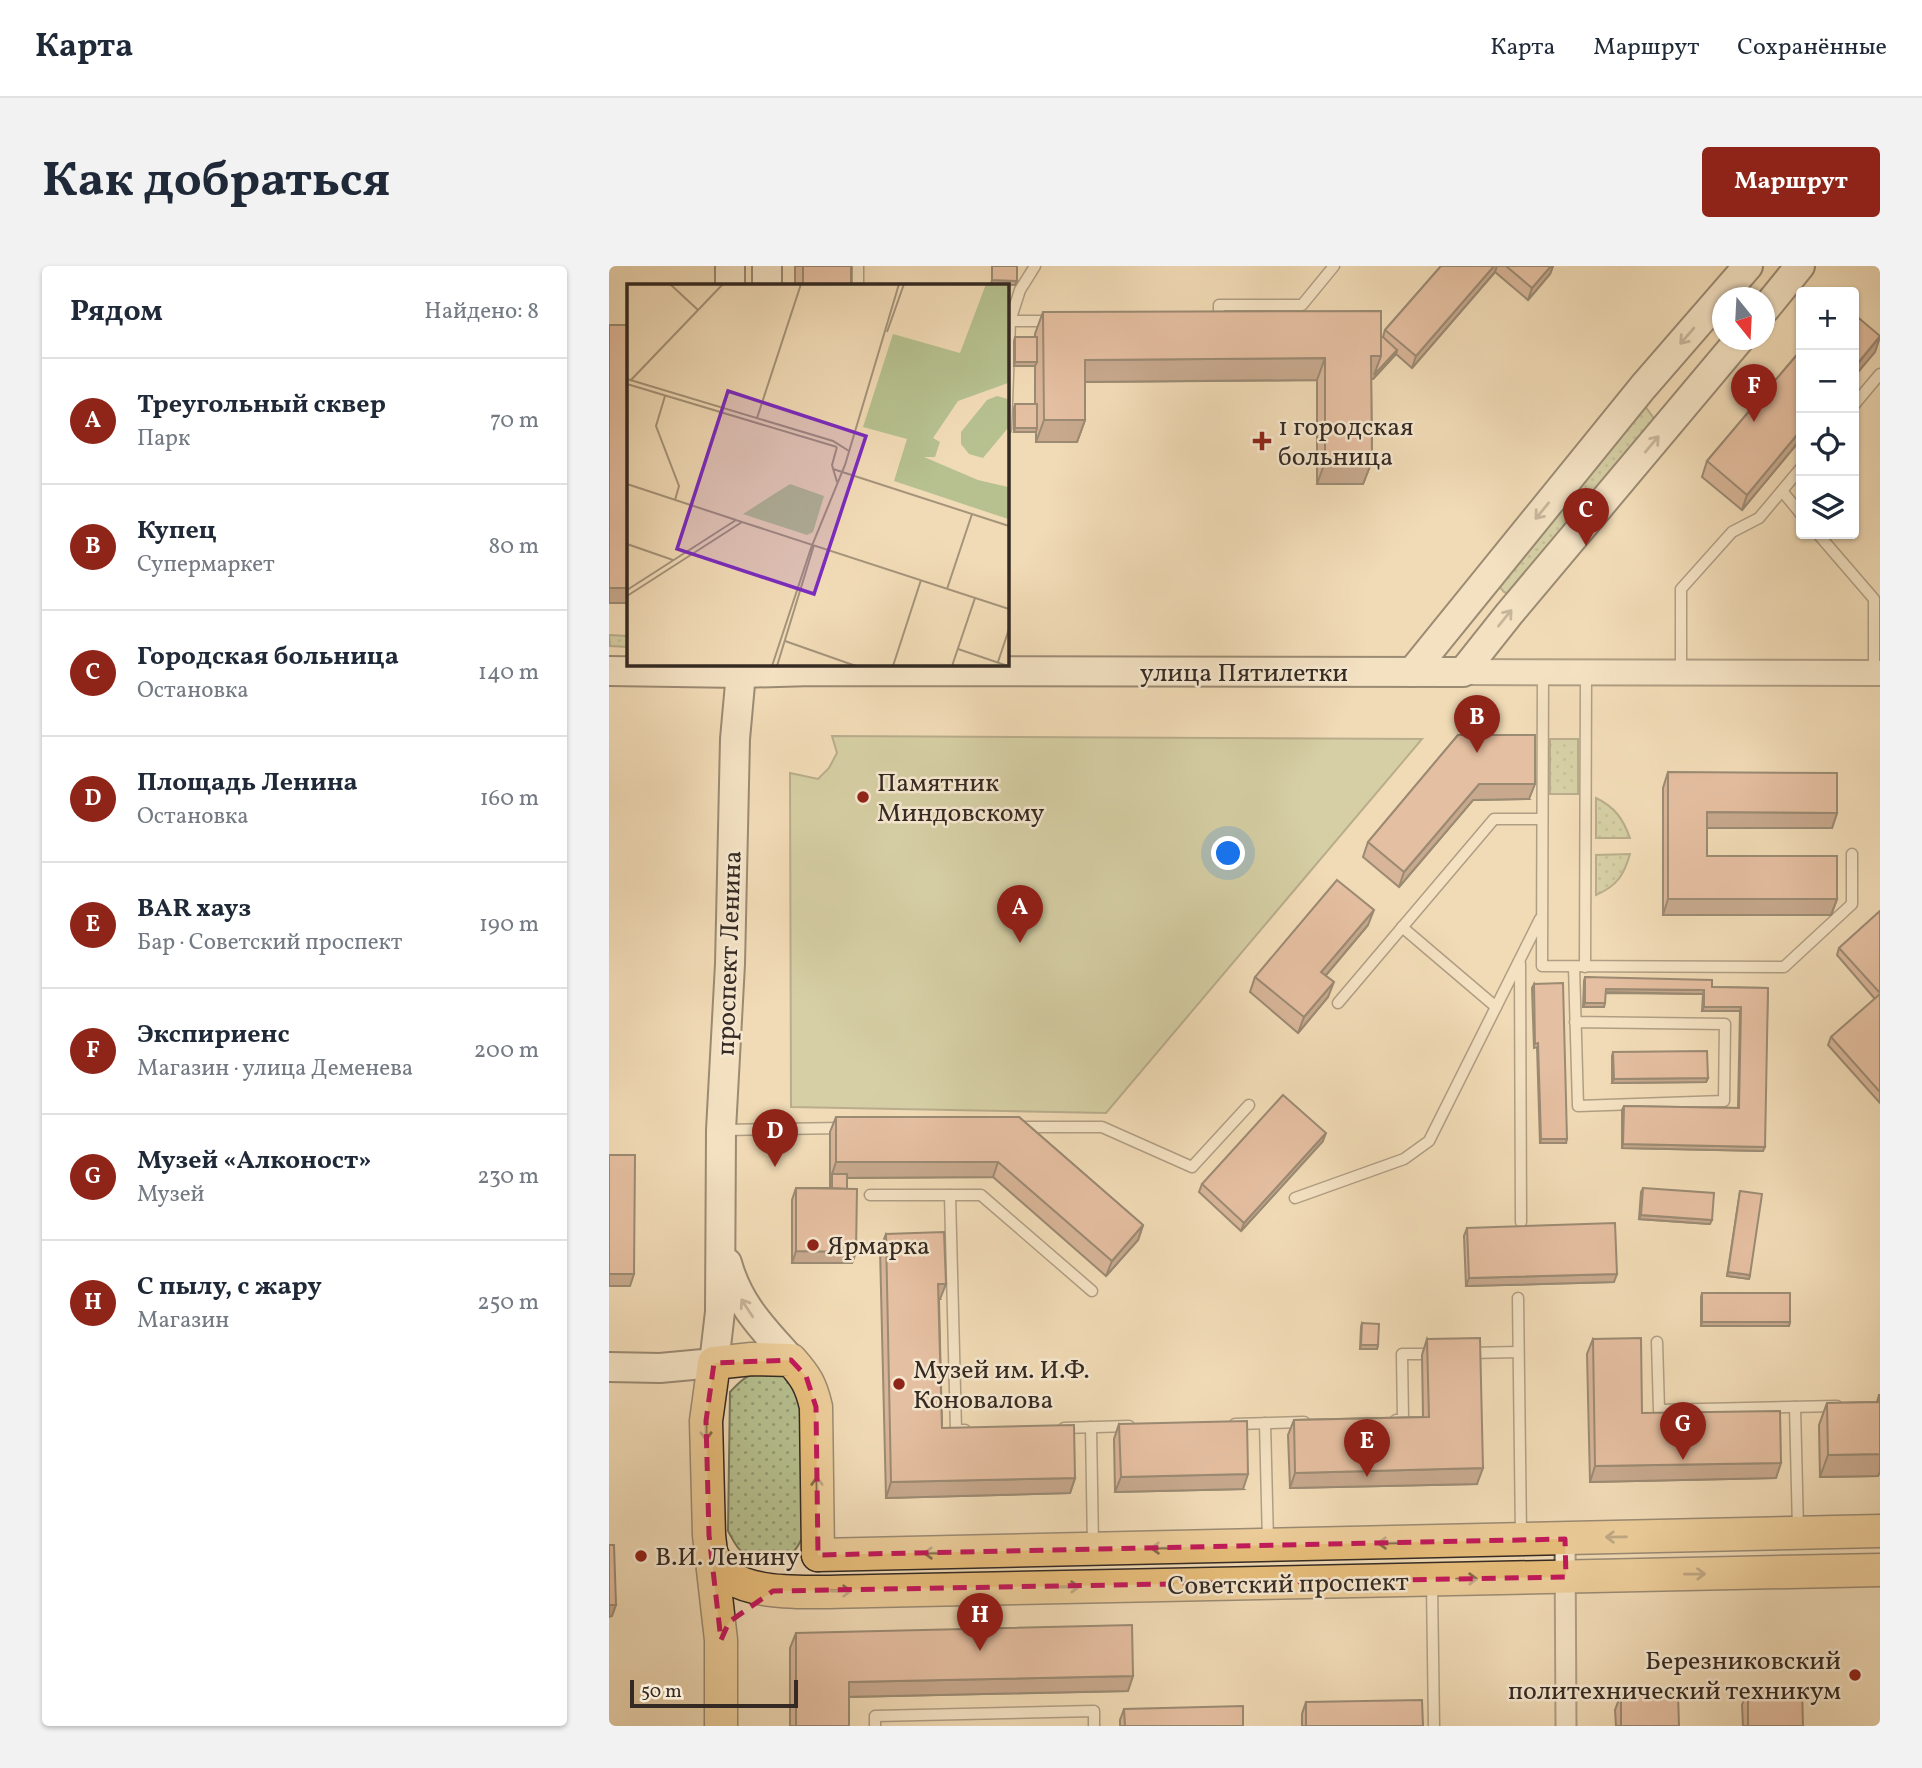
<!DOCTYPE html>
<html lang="ru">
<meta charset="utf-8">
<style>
:root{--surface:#fff;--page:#f2f2f3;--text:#1f2937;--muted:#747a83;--line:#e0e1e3;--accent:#8f2418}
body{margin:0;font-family:Vollkorn,serif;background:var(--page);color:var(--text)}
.controls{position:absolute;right:21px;top:21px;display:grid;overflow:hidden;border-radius:7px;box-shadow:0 2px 5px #0004}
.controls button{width:63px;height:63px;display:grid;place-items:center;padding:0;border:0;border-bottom:2px solid var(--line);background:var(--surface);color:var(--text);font:35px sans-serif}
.compass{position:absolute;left:1103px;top:21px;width:63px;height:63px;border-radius:50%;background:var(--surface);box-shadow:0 2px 5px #0004;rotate:162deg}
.scale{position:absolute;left:21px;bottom:18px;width:168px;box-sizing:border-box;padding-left:7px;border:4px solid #342a23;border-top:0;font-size:19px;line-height:24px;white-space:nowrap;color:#342a23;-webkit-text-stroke:5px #f6e8d0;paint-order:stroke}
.you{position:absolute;left:620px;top:588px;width:24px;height:24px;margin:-18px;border:5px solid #fff;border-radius:50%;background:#1a73e8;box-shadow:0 0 0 10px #1a73e833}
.badge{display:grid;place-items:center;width:46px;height:46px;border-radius:50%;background:var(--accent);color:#fff;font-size:23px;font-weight:700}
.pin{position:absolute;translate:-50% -58px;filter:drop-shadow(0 2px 4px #0008)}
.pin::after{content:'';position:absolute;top:37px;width:24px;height:21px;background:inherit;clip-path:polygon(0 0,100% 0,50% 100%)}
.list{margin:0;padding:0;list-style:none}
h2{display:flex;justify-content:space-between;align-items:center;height:91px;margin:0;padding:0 28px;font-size:30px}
h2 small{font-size:23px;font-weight:400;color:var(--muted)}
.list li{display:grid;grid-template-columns:46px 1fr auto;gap:21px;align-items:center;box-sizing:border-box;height:126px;padding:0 28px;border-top:2px solid var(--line)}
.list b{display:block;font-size:26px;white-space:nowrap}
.list p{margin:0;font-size:23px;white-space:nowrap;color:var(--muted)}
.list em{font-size:23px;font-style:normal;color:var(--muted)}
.icon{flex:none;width:38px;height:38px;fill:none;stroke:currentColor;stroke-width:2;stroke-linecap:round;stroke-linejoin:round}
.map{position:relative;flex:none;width:1271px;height:1460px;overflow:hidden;border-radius:7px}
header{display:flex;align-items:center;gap:42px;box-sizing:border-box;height:98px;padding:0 35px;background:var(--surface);border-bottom:2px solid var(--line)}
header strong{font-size:33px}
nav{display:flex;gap:38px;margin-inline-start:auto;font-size:24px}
.intro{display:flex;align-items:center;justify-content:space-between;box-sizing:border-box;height:168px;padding:0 42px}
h1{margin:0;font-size:49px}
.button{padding:18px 32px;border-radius:7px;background:var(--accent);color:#fff;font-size:24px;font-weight:700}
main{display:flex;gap:42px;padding:0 42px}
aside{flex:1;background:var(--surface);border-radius:7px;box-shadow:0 2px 5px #0004}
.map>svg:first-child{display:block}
.grass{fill:url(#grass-dots);stroke:#76765a;stroke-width:2}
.park{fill:#b7c190;stroke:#76765a;stroke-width:2}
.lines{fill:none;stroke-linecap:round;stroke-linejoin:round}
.service-casing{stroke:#635648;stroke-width:13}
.minor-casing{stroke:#635648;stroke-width:23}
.tertiary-casing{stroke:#635648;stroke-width:28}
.secondary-casing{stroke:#342a23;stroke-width:32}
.primary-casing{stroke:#342a23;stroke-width:35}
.service{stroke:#f6e8d0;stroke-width:10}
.minor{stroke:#f6e8d0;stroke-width:19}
.tertiary{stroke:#f6e8d0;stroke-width:24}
.secondary{stroke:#f6e8d0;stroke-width:28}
.primary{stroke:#e8be7b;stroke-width:32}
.wall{fill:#ba8774;stroke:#342a23;stroke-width:2}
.shaded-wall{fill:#976e5e;stroke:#342a23;stroke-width:2}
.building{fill:#d89d87;stroke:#342a23;stroke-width:2}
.oneway{stroke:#95897a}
.oneway2{stroke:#856d4b}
.marked{fill:none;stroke:#c2185b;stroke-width:5;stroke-dasharray:14 9;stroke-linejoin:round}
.poi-dot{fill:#8f2418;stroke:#f6e8d0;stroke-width:2.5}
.labels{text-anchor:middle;stroke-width:5;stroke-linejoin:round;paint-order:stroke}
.poi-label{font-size:26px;fill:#342a23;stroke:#f6e8d0;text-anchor:start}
.street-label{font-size:26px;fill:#342a23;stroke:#f6e8d0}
.inset-road{fill:none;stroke:#a5947b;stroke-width:2}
.view{fill:#7b2cbf;fill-opacity:0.15;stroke:#7b2cbf;stroke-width:3.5}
.inset-edge{fill:none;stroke:#342a23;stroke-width:3.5}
</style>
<header>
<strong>Карта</strong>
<nav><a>Карта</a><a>Маршрут</a><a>Сохранённые</a></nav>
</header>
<div class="intro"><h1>Как добраться</h1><a class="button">Маршрут</a></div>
<main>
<aside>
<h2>Рядом<small>Найдено: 8</small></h2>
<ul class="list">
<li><span class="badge">A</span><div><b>Треугольный сквер</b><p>Парк</p></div><em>70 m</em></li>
<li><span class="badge">B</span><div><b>Купец</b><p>Супермаркет</p></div><em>80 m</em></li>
<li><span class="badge">C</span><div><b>Городская больница</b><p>Остановка</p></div><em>140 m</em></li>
<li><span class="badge">D</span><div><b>Площадь Ленина</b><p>Остановка</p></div><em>160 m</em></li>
<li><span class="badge">E</span><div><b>BAR хауз</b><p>Бар · Советский проспект</p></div><em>190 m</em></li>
<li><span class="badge">F</span><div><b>Экспириенс</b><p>Магазин · улица Деменева</p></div><em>200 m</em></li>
<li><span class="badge">G</span><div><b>Музей «Алконост»</b><p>Музей</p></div><em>230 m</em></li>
<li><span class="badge">H</span><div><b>С пылу, с жару</b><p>Магазин</p></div><em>250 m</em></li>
</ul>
</aside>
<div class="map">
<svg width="1271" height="1460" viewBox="0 0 1271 1460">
<defs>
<pattern id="grass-dots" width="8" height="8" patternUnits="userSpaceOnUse" patternTransform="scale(1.75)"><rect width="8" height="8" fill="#b7c190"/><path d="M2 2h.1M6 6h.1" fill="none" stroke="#969d75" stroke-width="1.8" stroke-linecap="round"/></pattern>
</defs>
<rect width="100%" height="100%" fill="#f1dbb6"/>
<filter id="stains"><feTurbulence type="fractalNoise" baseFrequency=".00286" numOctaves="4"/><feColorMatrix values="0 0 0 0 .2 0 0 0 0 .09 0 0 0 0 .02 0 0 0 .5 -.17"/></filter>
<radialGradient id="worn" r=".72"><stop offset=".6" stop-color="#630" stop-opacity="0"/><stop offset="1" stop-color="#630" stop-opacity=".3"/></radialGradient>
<g class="grass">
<path d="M1036 140 1051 161 901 329 895 326 889 319Z"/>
<path d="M0 369 19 370V381L1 380Z"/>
<rect x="941" y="473" width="28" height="55"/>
<path d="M987 532C1006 541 1014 553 1021 572H987Z"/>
<path d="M1021 588C1015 609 1008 620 987 629V589Z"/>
<path d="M160 1104 182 1113 196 1137 198 1259C195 1268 192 1277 186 1284 171 1299 146 1298 131 1284 126 1279 123 1272 119 1265L121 1126C134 1112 140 1107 160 1104Z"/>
</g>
<path class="park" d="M223 470 813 473 497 847 182 841 181 507 209 513 220 502 228 487Z"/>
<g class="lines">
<g class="service-casing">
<g id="service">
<path d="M249 19V0"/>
<path d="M608 54H610V39H693L725 0"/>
<path d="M401 55H443"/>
<path d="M1245 139 1271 108"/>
<path d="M397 163 401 55 411 24 426 0"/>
<path d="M1173 225 1192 248"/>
<path d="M1209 268 1265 333V406"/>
<path d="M1072 406V323L1123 266 1150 252 1192 202"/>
<path d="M934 407 933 700 1175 701 1243 638V588"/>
<path d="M793 661 887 741"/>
<path d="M911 698 912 956"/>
<path d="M965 701 969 840 1115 835 1116 758 966 756"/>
<path d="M976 701 977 406"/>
<path d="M729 737 885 553H933"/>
<path d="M410 861H493L583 901 640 839"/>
<path d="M116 864 234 862"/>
<path d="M261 929H372L483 1025"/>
<path d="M341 929 347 1164H356"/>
<path d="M686 932 795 893 820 875 931 653"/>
<path d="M909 1032 912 1270"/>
<path d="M1048 1076 1050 1144 1228 1140"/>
<path d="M860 1087 909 1086"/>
<path d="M1186 1141 1189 1263"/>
<path d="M787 1154H794L793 1088H824"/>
<path d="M656 1157 659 1276"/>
<path d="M626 1158 695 1156"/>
<path d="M482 1161 484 1280"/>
<path d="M455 1162 520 1160"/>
<path d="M823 1318 825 1460"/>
<path d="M266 1460V1450L485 1445V1460"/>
</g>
</g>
<g class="minor-casing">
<path id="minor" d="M956 1273 957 1460"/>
</g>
<g class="tertiary-casing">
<path id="tertiary" d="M854 406 1271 407"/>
</g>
<g class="secondary-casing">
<g id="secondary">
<path d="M158 0V19"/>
<path d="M121 19V0"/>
<path d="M1156 43 1191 0"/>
<path d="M0 405 132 407 203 405 854 406 900 348 1130 74"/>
<path d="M803 406 1034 121 1139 0"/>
<path d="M118 997C130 1040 154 1062 182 1094"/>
<path d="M0 1101 51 1102 105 1097 111 1046 112 864 121 698 126 473 132 407 129 397"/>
</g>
</g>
<g class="primary-casing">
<g id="primary">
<path d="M102 1287C107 1297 113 1305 122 1312 153 1332 225 1325 263 1325L1271 1304"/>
<path d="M209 1289 1271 1265"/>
<path d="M112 1460V1374L100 1269 97 1155 105 1097 143 1093 182 1094C197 1111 202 1119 207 1141L209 1289"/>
</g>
</g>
<use href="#service" class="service"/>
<use href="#minor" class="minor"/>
<use href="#tertiary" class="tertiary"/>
<use href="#secondary" class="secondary"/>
<use href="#primary" class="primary"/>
</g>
<g class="wall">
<rect x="186" y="0" width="56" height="19"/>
<path d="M832 0H944L941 8 919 34 886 6 803 102 787 88 764 113H762L763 195 754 218H708V114L476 116V154L468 176H427V166H405V142L406 138H426V100H405V75L406 71H426V68L434 46 774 71 776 64Z"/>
<path d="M1192 84V173L1133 244 1093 211 1098 195Z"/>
<path d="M849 469 920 533 864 534 790 621 754 591 759 576Z"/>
<path d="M1059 506 1228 547 1223 562H1098V590L1228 633 1222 649H1054V522Z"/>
<path d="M1271 645V837L1219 779 1222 771 1266 733 1228 689 1230 682Z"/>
<path d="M759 659 717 709 719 731 689 767 641 726 646 711Z"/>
<path d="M976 711 1103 721 1159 722 1154 885 1013 882V844L1015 840 1129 842 1131 745H1093L1094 728 996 727 995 741H974L975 715Z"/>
<path d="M925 718 957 877H931L928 781 925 782 923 722Z"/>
<path d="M1004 786 1099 812 1097 816 1003 817V790Z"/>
<path d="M227 851H410L534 959 529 974 497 1010 384 911 238 912V923L247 986 243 997H183V934L187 922H221V866Z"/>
<path d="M714 875 632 965 590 926 593 918Z"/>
<path d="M1034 922 1101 958 1030 953 1032 926Z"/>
<path d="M1131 925 1141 1009 1140 1013 1118 1010Z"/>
<path d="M858 962 1005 1016 857 1020 855 970Z"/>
<path d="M277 968 331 1033H330L333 1162 466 1212 461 1227 277 1232 271 983Z"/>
<path d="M1093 1027 1181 1056 1180 1060H1092V1031Z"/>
<path d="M753 1057 769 1079 768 1083H751L752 1061Z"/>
<path d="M818 1073 868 1218 681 1222 679 1169 685 1154 814 1151 813 1089Z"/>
<path d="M984 1073 1033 1147 1167 1212 981 1216 978 1088Z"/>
<path d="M1270 1129 1271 1205 1269 1210 1211 1211 1210 1159 1218 1137 1268 1136Z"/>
<path d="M510 1158 634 1223 506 1226 505 1173Z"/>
<path d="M187 1367 519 1425 240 1431V1460H181V1382Z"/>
<path d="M1139 1424 1194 1460H1134L1133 1439Z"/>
<path d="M1012 1428 1070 1460H1007L1006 1444Z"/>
<path d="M697 1436 814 1460H693V1448Z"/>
<path d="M515 1443 634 1460H511V1454Z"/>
</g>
<g class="shaded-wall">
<path d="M885 0H888L886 6 803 102 807 90Z"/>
<path d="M942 0H944L941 8 919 34 923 22Z"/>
<path d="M383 14 408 15 406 19 382 18Z"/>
<path d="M1271 71 1266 86 1245 111V102Z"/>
<path d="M788 84 787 88 764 113H754L762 90Z"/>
<path d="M716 92 708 114 467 116 476 94Z"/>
<path d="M406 96H428L426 100H405Z"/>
<path d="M435 154H476L468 176H427Z"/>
<path d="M406 162H428L427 166H405Z"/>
<path d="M1192 164V173L1133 244 1138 229Z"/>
<path d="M763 195 754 218H708L716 196Z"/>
<rect x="0" y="322" width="19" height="15"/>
<path d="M870 518H926L920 533 864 534 790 621 795 606Z"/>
<path d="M1098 546 1228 547 1223 562H1093Z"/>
<path d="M1059 633H1228L1222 649H1054Z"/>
<path d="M765 644 759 659 707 721 712 706Z"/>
<path d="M725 716 719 731 689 767 695 751Z"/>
<path d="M997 723 1095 724 1094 728 995 726Z"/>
<path d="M976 737H996L995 741H974Z"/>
<path d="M1095 741H1132L1131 745H1093Z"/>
<path d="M1099 812 1097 816 1003 817 1005 813Z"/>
<path d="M717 867 714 875 632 965 635 957Z"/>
<path d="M932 873H958L957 877H931Z"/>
<path d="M1014 878 1156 881 1154 885 1013 882Z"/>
<path d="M227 896H389L384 911 223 912V908Z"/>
<path d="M1032 949 1103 954 1101 958 1030 953Z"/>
<path d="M534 959 529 974 497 1010 503 995Z"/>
<path d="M187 985 247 986 243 997H183Z"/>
<path d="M1119 1006 1141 1009 1140 1013 1118 1010Z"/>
<path d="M0 1008H25L21 1020H0Z"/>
<path d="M1008 1008 1005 1016 857 1020 860 1012Z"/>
<path d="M329 1018H337L331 1033H324Z"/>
<path d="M1093 1056H1181L1180 1060H1092Z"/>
<path d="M752 1079H769L768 1083H751Z"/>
<path d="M1271 1188V1205L1269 1210 1211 1211 1219 1189Z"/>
<path d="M1172 1197 1167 1212 981 1216 986 1200Z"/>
<path d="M874 1202 868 1218 681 1222 686 1207Z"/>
<path d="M639 1208 634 1223 506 1226 512 1211Z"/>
<path d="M466 1212 461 1227 277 1232 282 1216Z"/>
<path d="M0 1339H7L3 1350 0 1351Z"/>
<path d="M524 1410 519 1425 234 1431 240 1416Z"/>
</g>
<g class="building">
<rect x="194" y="0" width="48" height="19"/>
<path d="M383 0H408V15L383 14Z"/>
<path d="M832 0H885L807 90 776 64Z"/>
<path d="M897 0H942L923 22Z"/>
<path d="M772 45V90H762L763 195 716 196V92L476 94V154H435L434 46Z"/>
<path d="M1245 48 1271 70 1245 102Z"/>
<rect x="0" y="59" width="19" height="263"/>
<rect x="406" y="71" width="22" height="25"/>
<path d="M772 71H774L788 84 765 109 772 90Z"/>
<path d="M1192 84V164L1138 229 1098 195Z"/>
<rect x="406" y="138" width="22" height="24"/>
<path d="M849 469H926V518H870L795 606 759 576Z"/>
<path d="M1059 506 1228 507V547L1098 546V590H1228V633H1059Z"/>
<path d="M728 614 765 644 712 706 725 716 695 751 646 711Z"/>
<path d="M1271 645V727L1230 682Z"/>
<path d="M976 711 1103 714V721L1159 722 1156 881 1014 878 1015 840 1130 842 1132 741H1095V724L997 723 996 737H976Z"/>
<path d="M954 717 958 873H932L929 777 926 778 925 718Z"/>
<path d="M1271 728V826L1222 771Z"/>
<path d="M1098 785 1099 812 1005 813 1004 786Z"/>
<path d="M674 829 717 867 635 957 593 918Z"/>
<path d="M227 851H410L534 959 503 995 389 896H227Z"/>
<path d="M0 889H26L25 1008H0Z"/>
<path d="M223 908H238V923L223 922Z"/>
<path d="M187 922 248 923 247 986 187 985Z"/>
<path d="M1034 922 1105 927 1103 954 1032 949Z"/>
<path d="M1131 925 1153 928 1141 1009 1119 1006Z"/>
<path d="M1006 957 1008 1008 860 1012 858 962Z"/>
<path d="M335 966 337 1018H329L333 1162 465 1159 466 1212 282 1216 277 968Z"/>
<rect x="1093" y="1027" width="88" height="29"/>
<path d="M753 1057 770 1058 769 1079H752Z"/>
<path d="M871 1072 874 1202 686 1207 685 1154 820 1151 818 1073Z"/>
<path d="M1032 1072 1033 1147 1171 1145 1172 1197 986 1200 984 1073Z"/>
<path d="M1270 1129H1271V1188L1219 1189 1218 1137 1270 1136Z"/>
<path d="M638 1155 639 1208 512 1211 510 1158Z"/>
<path d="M0 1279H5L7 1339H0Z"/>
<path d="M523 1359 524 1410 240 1416V1460H187V1367Z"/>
<path d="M1193 1423 1194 1460H1139V1424Z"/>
<path d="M1069 1427 1070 1460H1012V1428Z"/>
<path d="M813 1434 814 1460H697V1436Z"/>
<path d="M634 1440V1460H516L515 1443Z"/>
</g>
<defs><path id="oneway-shaft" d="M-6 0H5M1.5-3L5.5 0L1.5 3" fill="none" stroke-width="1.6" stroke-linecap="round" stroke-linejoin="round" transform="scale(1.75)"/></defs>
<g class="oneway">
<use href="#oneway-shaft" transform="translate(1078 70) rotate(131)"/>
<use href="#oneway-shaft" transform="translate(1043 178) rotate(-50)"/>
<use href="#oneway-shaft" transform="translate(933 245) rotate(129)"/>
<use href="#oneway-shaft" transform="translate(896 352) rotate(-51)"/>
<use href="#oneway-shaft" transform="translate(138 1042) rotate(-123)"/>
</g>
<g class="oneway2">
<use href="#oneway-shaft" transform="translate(97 1164) rotate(90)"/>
<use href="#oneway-shaft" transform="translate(208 1221) rotate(-91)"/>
<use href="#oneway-shaft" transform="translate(1007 1271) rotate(179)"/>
<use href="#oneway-shaft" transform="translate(779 1277) rotate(179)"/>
<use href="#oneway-shaft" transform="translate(552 1282) rotate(179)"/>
<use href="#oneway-shaft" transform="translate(325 1287) rotate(179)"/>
<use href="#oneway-shaft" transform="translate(1086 1308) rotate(-1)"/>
<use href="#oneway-shaft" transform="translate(858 1313) rotate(-1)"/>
<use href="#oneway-shaft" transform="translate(460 1321) rotate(-1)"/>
<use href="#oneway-shaft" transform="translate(232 1325)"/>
</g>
<path d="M0 0H1271V1460H0ZM182 1094 197 1110 207 1141 209 1289 956 1273 957 1311 164 1325 120 1356 112 1374 100 1269 97 1155 105 1097Z" fill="#f1dbb6" fill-opacity=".55" fill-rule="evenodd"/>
<path class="marked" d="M182 1094 197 1110 207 1141 209 1289 956 1273 957 1311 164 1325 120 1356 112 1374 100 1269 97 1155 105 1097Z"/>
<g class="poi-dot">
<path d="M649.5 164.5h7v7h7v7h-7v7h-7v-7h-7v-7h7z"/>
<circle cx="254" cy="531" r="7"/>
<circle cx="204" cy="979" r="7"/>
<circle cx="290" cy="1118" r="7"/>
<circle cx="32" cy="1290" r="7"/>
<circle cx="1246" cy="1409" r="7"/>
</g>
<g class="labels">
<g class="poi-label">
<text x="669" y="169">1 городская<tspan x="669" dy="30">больница</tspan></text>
<text x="268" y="525">Памятник<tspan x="268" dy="30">Миндовскому</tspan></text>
<text x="218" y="988">Ярмарка</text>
<text x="304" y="1112">Музей им. И.Ф.<tspan x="304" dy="30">Коновалова</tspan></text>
<text x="46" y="1299">В.И. Ленину</text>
<text x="1232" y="1403" text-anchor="end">Березниковский<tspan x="1232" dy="30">политехнический техникум</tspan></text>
</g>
<g class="street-label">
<text x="635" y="415">улица Пятилетки</text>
<text transform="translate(119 687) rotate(-88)" y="9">проспект Ленина</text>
<text transform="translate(679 1317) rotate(-1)" y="9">Советский проспект</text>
</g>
</g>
<g transform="translate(18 18)">
<rect width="382" height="382" fill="#f1dbb6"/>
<path d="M359 0H381V99L331 117 306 154 313 158 308 173H297L351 196 381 203V235L267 197 280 155 236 143 266 50 333 69ZM370 112 381 115V144L356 174 342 170 334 160V148L360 116ZM163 200 197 212 186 248 180 251 116 230Z" fill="#b7c190"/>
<path class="inset-road" d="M43 0 71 26M260 48 277 0M0 95 206 157 222 167M3 97 96 0M0 100 210 163M38 112 29 142 52 202 48 216M130 134 174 0M206 185 382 242M210 198 205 181 210 163M0 200 109 236M0 260 46 276M320 305 345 230M0 306 109 236 382 325M0 312 115 238M158 357 229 382M331 365 381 382M371 378 382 345M145 382 184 264 218 181 272 0M150 382 187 261M266 382 294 296M325 382 348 314"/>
<path class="view" d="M101 107 239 152 187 310 50 265Z"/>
<rect width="382" height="382" class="inset-edge"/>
</g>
<rect width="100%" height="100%" filter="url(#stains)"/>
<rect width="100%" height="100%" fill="url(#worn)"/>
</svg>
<div class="controls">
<button>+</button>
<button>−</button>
<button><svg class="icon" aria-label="locate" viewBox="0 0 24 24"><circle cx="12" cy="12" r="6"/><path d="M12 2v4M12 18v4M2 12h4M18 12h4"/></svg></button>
<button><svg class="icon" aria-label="layers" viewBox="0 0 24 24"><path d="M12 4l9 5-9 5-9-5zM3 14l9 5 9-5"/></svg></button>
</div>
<svg class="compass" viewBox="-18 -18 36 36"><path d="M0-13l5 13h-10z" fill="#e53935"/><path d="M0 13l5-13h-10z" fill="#747a83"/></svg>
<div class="scale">50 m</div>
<div class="you"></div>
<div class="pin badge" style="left:411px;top:677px">A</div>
<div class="pin badge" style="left:868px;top:487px">B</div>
<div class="pin badge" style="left:977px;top:280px">C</div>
<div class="pin badge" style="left:166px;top:901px">D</div>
<div class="pin badge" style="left:758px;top:1211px">E</div>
<div class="pin badge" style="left:1145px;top:156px">F</div>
<div class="pin badge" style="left:1074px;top:1194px">G</div>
<div class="pin badge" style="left:371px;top:1385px">H</div>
</div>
</main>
